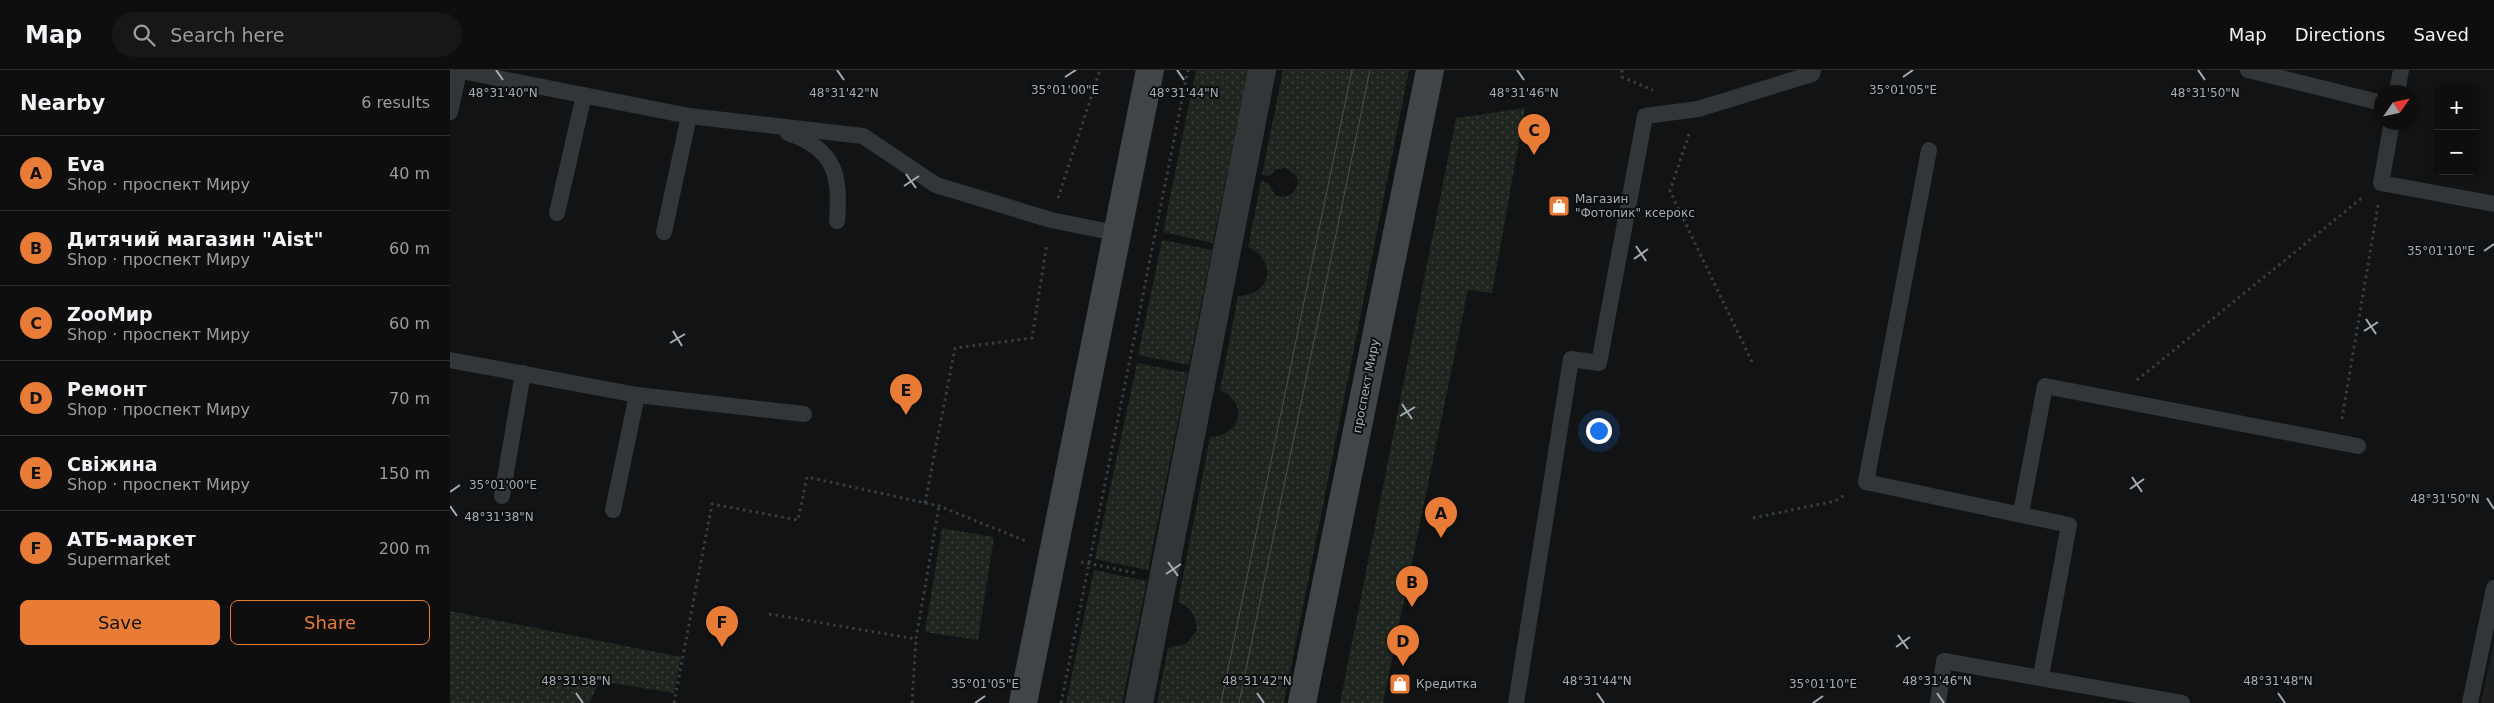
<!DOCTYPE html>
<meta charset="utf-8">
<style>
:root{--surface:#0e0e0f;--page:#171718;--text:#f1f3f6;--muted:#9b9c9e;--line:#2e2e2f;--accent:#e87c36}
body{margin:0;font-family:"DejaVu Sans",sans-serif;background:var(--page);color:var(--text)}
.controls{position:absolute;right:15px;top:15px;display:grid;overflow:hidden;border-radius:8px;box-shadow:0 2px 8px #0003}
.controls button{width:45px;height:45px;display:grid;place-items:center;padding:0;border:0;border-bottom:1px solid var(--line);background:var(--surface);color:var(--text);font:25px sans-serif}
.compass{position:absolute;left:1924px;top:15px;width:45px;height:45px;border-radius:50%;background:var(--surface);box-shadow:0 2px 8px #0003;rotate:56deg}
.you{position:absolute;left:1148px;top:360px;width:18px;height:18px;margin:-12px;border:4px solid #fff;border-radius:50%;background:#1a73e8;box-shadow:0 0 0 8px #1a73e833}
.badge{display:grid;place-items:center;width:32px;height:32px;border-radius:50%;background:var(--accent);color:#111;font-size:16px;font-weight:700}
.pin{position:absolute;translate:-50% -41px;filter:drop-shadow(0 1px 2px #0008)}
.pin::after{content:'';position:absolute;top:26px;width:18px;height:15px;background:inherit;clip-path:polygon(0 0,100% 0,50% 100%)}
.list{margin:0;padding:0;list-style:none}
h2{display:flex;justify-content:space-between;align-items:center;height:65px;margin:0;padding:0 20px;font-size:21px}
h2 small{font-size:16px;font-weight:400;color:var(--muted)}
.list li{display:grid;grid-template-columns:32px 1fr auto;gap:15px;align-items:center;box-sizing:border-box;height:75px;padding:0 20px;border-top:1px solid var(--line)}
.list b{display:block;font-size:19px;white-space:nowrap}
.list p{margin:0;font-size:16px;white-space:nowrap;color:var(--muted)}
.list em{font-size:16px;font-style:normal;color:var(--muted)}
.actions{display:flex;gap:10px;padding:15px 20px}
.actions a{flex:1;padding:11px 0;border:1px solid var(--accent);border-radius:8px;text-align:center;font-size:18px;color:var(--accent)}
.actions .main{background:var(--accent);color:#111}
.icon{flex:none;width:28px;height:28px;fill:none;stroke:currentColor;stroke-width:2;stroke-linecap:round;stroke-linejoin:round}
.map{position:relative;flex:none;width:2044px;height:633px;overflow:hidden}
header{display:flex;align-items:center;gap:30px;box-sizing:border-box;height:70px;padding:0 25px;background:var(--surface);border-bottom:1px solid var(--line)}
header strong{font-size:24px}
nav{display:flex;gap:28px;margin-inline-start:auto;font-size:18px}
.search{width:350px;height:45px;background:var(--page);display:flex;align-items:center;gap:12px;box-sizing:border-box;padding:0 18px;border-radius:28px;color:var(--muted);font-size:19px}
main{display:flex}
aside{flex:1;background:var(--surface)}
.map>svg:first-child{display:block}
.built{fill:#1e1f21}
.green{fill:url(#green-dots)}
.lines{fill:none;stroke-linecap:round;stroke-linejoin:round}
.path{stroke:#3a3d3f;stroke-width:3;stroke-dasharray:2.5 4;stroke-linecap:butt}
.lane{stroke:#333638;stroke-width:16}
.street{stroke:#333638;stroke-width:28}
.secondary{stroke:#424548;stroke-width:28}
.tram{stroke:#4b4e51;stroke-width:1}
.ticks{fill:none;stroke:#a4adb4;stroke-width:2}
.labels{text-anchor:middle;stroke-width:4;stroke-linejoin:round;paint-order:stroke}
.poi-label{font-size:12px;fill:#a4adb4;stroke:#0d0e0f;text-anchor:start}
.street-label{font-size:12px;fill:#a4adb4;stroke:#0d0e0f}
.ticks-label{font-size:12px;text-anchor:middle;fill:#a4adb4;stroke:#0d0e0f;stroke-width:4;stroke-linejoin:round;paint-order:stroke}
</style>
<header>
<strong>Map</strong>
<div class="search"><svg class="icon" aria-label="search" viewBox="0 0 24 24"><circle cx="10" cy="10" r="6"/><path d="M15 15l6 6"/></svg>Search here</div>
<nav><a>Map</a><a>Directions</a><a>Saved</a></nav>
</header>
<main>
<aside>
<h2>Nearby<small>6 results</small></h2>
<ul class="list">
<li><span class="badge">A</span><div><b>Eva</b><p>Shop · проспект Миру</p></div><em>40 m</em></li>
<li><span class="badge">B</span><div><b>Дитячий магазин &quot;Aist&quot;</b><p>Shop · проспект Миру</p></div><em>60 m</em></li>
<li><span class="badge">C</span><div><b>ZooМир</b><p>Shop · проспект Миру</p></div><em>60 m</em></li>
<li><span class="badge">D</span><div><b>Ремонт</b><p>Shop · проспект Миру</p></div><em>70 m</em></li>
<li><span class="badge">E</span><div><b>Свіжина</b><p>Shop · проспект Миру</p></div><em>150 m</em></li>
<li><span class="badge">F</span><div><b>АТБ-маркет</b><p>Supermarket</p></div><em>200 m</em></li>
</ul>
<div class="actions"><a class="main">Save</a><a>Share</a></div>
</aside>
<div class="map">
<svg width="2044" height="633" viewBox="0 0 2044 633">
<defs>
<pattern id="green-dots" width="8" height="8" patternUnits="userSpaceOnUse" patternTransform="scale(1.25)"><rect width="8" height="8" fill="#1f261f"/><path d="M2 2h.1M6 6h.1" fill="none" stroke="#3d433d" stroke-width="1.8" stroke-linecap="round"/></pattern>
</defs>
<rect width="100%" height="100%" fill="#121314"/>
<path class="built" d="M2044 572V633H2031Z"/>
<g class="green">
<path d="M746 0H798L763 173 713 162Z"/>
<path d="M833 0H959L834 633H707L718 578 736 574 747 560C746 546 742 538 728 532L760 367C792 365 799 333 770 320L788 226C822 224 828 192 798 177L811 111 818 113 825 125C839 131 850 121 847 106L836 98 826 99 820 106 812 105Z"/>
<path d="M1075 38 1042 223 1018 220 933 633H890L1006 48Z"/>
<path d="M712 170 762 180 739 295 688 285Z"/>
<path d="M687 293 738 303 698 500 645 489Z"/>
<path d="M492 458 544 467 528 570 475 562Z"/>
<path d="M644 500 697 511 672 633H616Z"/>
<path d="M0 541 231 587 224 623 149 611 140 633H0Z"/>
</g>
<g class="lines">
<g class="path">
<path d="M1172 0V7L1203 20"/>
<path d="M1239 64 1220 121 1303 294"/>
<path d="M608 128 650 0"/>
<path d="M1687 310 1913 127"/>
<path d="M1892 349 1928 135"/>
<path d="M475 433 505 278 582 268 597 173"/>
<path d="M1303 448 1385 431 1396 424"/>
<path d="M631 492 686 503"/>
<path d="M319 544 466 569 489 436"/>
<path d="M224 633 262 434 348 450 357 407 489 436 576 471"/>
<path d="M462 633 466 569"/>
<path d="M611 633 738 0"/>
</g>
<g class="lane">
<path d="M6 0 239 46 413 66 486 115 601 150 666 163"/>
<path d="M1798 0 1932 33"/>
<path d="M1947 22 1951 0"/>
<path d="M0 42 9 1"/>
<path d="M1942 52 1931 113 2044 134"/>
<path d="M338 63C385 79 391 105 387 151"/>
<path d="M1479 80 1416 412 1619 455 1591 606"/>
<path d="M107 143 134 25"/>
<path d="M214 162 239 46"/>
<path d="M0 290 187 325 354 344"/>
<path d="M52 426 73 303"/>
<path d="M163 440 187 325"/>
<path d="M1571 443 1595 316 1908 376"/>
<path d="M1066 633 1121 289 1149 293 1195 46 1248 39 1362 4 1363 0"/>
<path d="M1488 633 1494 591 1732 633"/>
<path d="M2020 633 2044 518"/>
</g>
<path class="street" d="M689 633 812 0"/>
<g class="secondary">
<path d="M573 633 700 0"/>
<path d="M852 633 980 0"/>
</g>
<g class="tram">
<path d="M771 633 902 0"/>
<path d="M789 633 920 0"/>
</g>
</g>
<path class="ticks" d="M46 0 53 10M387 0 394 10M727 0 734 10M1067 0 1074 10M1748 0 1755 10M615 7 626 0M1453 7 1463 0M456 104 466 118M454 116 469 106M1186 176 1196 191M2034 181 2044 174M1184 189 1198 179M1916 249 1926 264M223 261 232 276M1914 261 1928 252M220 273 235 264M952 334 962 349M950 346 965 337M1682 407 1692 422M1680 419 1694 409M0 422 10 415M2037 428 2044 439M0 436 7 446M718 492 728 506M716 504 731 494M1448 565 1458 579M1446 577 1460 567M126 623 133 633M807 623 814 633M1147 623 1154 633M1487 623 1494 633M1828 623 1835 633M525 633 535 626M1363 633 1373 626"/>
<defs>
<g id="shop-square" transform="scale(1.125)"><rect x="-9" y="-9" width="18" height="18" rx="4" fill="#e87c36" stroke="#0d0e0f"/><path d="M-5-2.5h2.3a2.7 3.5 0 0 1 5.4 0H5L5.5 6h-11ZM-1.5-2.5h3a1.5 2.3 0 0 0-3 0Z" fill="#fff"/></g>
</defs>
<g fill-rule="evenodd">
<use href="#shop-square" x="1109" y="136"/>
<use href="#shop-square" x="950" y="614"/>
</g>
<g class="labels">
<g class="poi-label">
<text x="1125" y="133">Магазин<tspan x="1125" dy="14">"Фотопик" ксерокс</tspan></text>
<text x="966" y="618">Кредитка</text>
</g>
<g class="street-label">
<text transform="translate(916 316) rotate(-79)" y="4">проспект Миру</text>
</g>
</g>
<g class="ticks-label">
<text x="615" y="24">35°01'00"E</text>
<text x="1453" y="24">35°01'05"E</text>
<text x="53" y="27">48°31'40"N</text>
<text x="394" y="27">48°31'42"N</text>
<text x="734" y="27">48°31'44"N</text>
<text x="1074" y="27">48°31'46"N</text>
<text x="1755" y="27">48°31'50"N</text>
<text x="1991" y="185">35°01'10"E</text>
<text x="53" y="419">35°01'00"E</text>
<text x="1995" y="433">48°31'50"N</text>
<text x="49" y="451">48°31'38"N</text>
<text x="126" y="615">48°31'38"N</text>
<text x="807" y="615">48°31'42"N</text>
<text x="1147" y="615">48°31'44"N</text>
<text x="1487" y="615">48°31'46"N</text>
<text x="1828" y="615">48°31'48"N</text>
<text x="535" y="618">35°01'05"E</text>
<text x="1373" y="618">35°01'10"E</text>
</g>
</svg>
<div class="controls">
<button>+</button>
<button>−</button>
</div>
<svg class="compass" viewBox="-18 -18 36 36"><path d="M0-13l5 13h-10z" fill="#e53935"/><path d="M0 13l5-13h-10z" fill="#9b9c9e"/></svg>
<div class="you"></div>
<div class="pin badge" style="left:991px;top:468px">A</div>
<div class="pin badge" style="left:962px;top:537px">B</div>
<div class="pin badge" style="left:1084px;top:85px">C</div>
<div class="pin badge" style="left:953px;top:596px">D</div>
<div class="pin badge" style="left:456px;top:345px">E</div>
<div class="pin badge" style="left:272px;top:577px">F</div>
</div>
</main>
